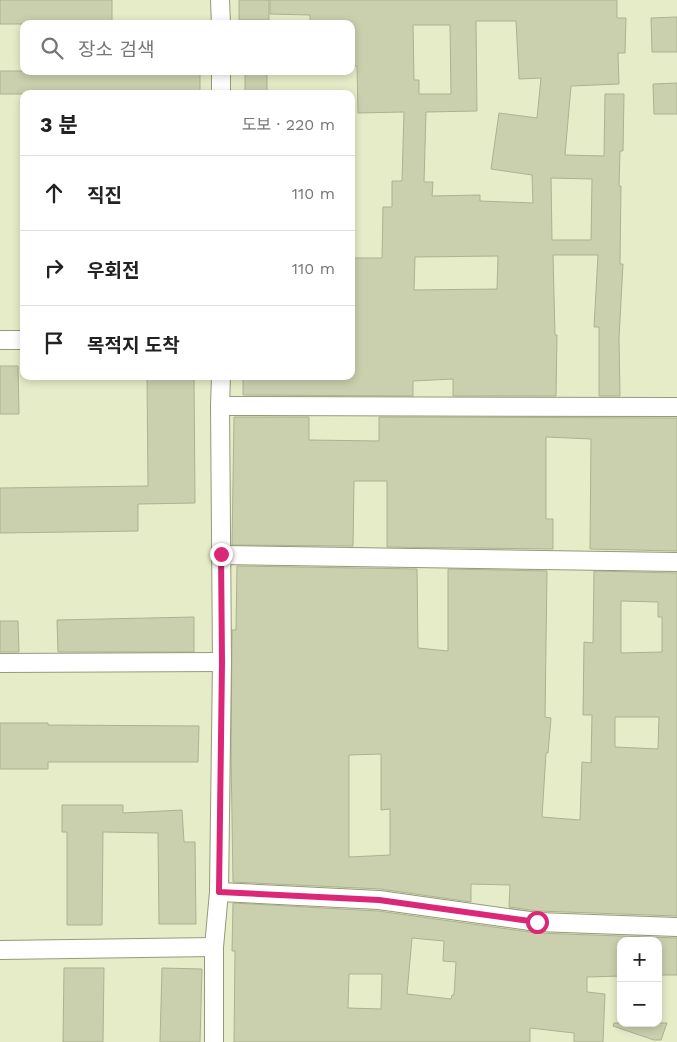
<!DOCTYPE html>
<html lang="ko">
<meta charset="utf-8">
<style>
:root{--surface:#fff;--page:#f2f2f2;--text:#222;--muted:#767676;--line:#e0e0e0}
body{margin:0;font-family:"Work Sans","Noto Sans KR",sans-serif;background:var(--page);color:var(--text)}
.controls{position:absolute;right:15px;bottom:15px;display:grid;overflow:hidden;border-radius:10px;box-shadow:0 2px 8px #0003}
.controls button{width:45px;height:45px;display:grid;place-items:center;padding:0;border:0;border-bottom:1px solid var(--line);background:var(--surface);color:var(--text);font:25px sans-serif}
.stop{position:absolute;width:15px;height:15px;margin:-11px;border:4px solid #db2777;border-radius:50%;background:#fff}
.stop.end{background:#db2777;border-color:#fff;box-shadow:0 1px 5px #0008}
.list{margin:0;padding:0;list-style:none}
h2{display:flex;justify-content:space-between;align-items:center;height:65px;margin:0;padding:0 20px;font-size:21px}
h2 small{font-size:16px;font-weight:400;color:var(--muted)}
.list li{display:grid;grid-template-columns:32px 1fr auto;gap:15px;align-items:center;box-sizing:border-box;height:75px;padding:0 20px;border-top:1px solid var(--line)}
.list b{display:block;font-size:19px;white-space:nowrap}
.list em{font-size:16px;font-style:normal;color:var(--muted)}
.icon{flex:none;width:28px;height:28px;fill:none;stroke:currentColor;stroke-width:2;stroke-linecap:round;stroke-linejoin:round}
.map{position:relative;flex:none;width:677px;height:1042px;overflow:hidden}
.search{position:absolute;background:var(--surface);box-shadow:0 2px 8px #0003;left:20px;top:20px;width:335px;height:55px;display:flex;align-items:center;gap:12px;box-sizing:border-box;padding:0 18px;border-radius:10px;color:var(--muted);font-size:19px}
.panel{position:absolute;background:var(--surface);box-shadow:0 2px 8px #0003;left:20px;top:90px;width:335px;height:290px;border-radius:10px}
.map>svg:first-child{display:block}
.building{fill:#cad0ad;stroke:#acb18f;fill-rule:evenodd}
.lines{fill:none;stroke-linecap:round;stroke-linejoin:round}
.minor-casing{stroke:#959b79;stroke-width:20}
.minor{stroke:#fff;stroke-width:18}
.route{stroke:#db2777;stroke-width:6}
</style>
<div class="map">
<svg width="677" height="1042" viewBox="0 0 677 1042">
<rect width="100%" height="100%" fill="#e6ecc8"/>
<g class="building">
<rect x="0" y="0" width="112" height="24"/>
<rect x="239" y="0" width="30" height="20"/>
<path d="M270 0H617V18H626L625 53H618L619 84 571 86 565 155 604 156 605 94H624L623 151H620L619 186H621L620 264H623L619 338 620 396H599V327H594L598 255H553L555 335H557L556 396H453V379L413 381V396L243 395V376H351V258H382L383 207H392V181H402L404 112 358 113 357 66H351V24H310V15L270 14ZM476 21H516L519 79 541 78 537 118 499 113 491 169 532 175 533 203 480 201V195L432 196 433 182H424L426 112 477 111ZM413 25H450L451 94H419V80H414ZM551 178 592 179 591 240H552ZM498 256 497 289 414 290 415 257Z"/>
<path d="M677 17V52H652L651 18Z"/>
<rect x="0" y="71" width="200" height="23"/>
<rect x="245" y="71" width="22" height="23"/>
<path d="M677 83V114H654L653 84Z"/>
<path d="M0 366H18L19 414H0Z"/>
<path d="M147 376H194L195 503 138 504V531L0 533V488L148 486Z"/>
<path d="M234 417H309V440L379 441V417L677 418V551L590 549 591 439 546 437V519H553V549L387 547V481H354L353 546 232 545Z"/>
<path d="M237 566 417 569 418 648 448 651V569L547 571 545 717 551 718 548 753H546L542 817 580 820 582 762 591 763 592 715H583L584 642 593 643 594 571 677 573V916L538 911 509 907 510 885 471 884V902L380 889 233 882 231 753 232 630H236ZM621 601 658 602V617H662V652L621 653ZM615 717H659L658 749 615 747ZM381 754V810L390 809V855L349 857V755Z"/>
<path d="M194 617V652H58L57 620Z"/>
<path d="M0 621H18L19 652H0Z"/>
<path d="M0 723H48V725L199 726 198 762H48V769H0Z"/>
<path d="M62 805H123V813L182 810 184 842H195L196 924H159L158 833 103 832 102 925H67V832H62Z"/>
<path d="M233 903 378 911 537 933 677 938V975H658V941H621V976L587 977V992L605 994 603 1042H574V1033L530 1028V1042H234L235 951H232ZM412 938 444 941 443 961 456 962 454 995H452L451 999 407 994ZM349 974H382L381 1009 348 1008Z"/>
<path d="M64 968H104L103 1042H63Z"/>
<path d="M162 968 202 969 200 1042H160Z"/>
<path d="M614 1023H667L661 1040H654L613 1026Z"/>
</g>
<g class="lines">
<g class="minor-casing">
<g id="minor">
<path d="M220 0 221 24"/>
<path d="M221 71V94"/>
<path d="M0 340H24"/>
<path d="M220 406 677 407"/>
<path d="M221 555 677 562"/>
<path d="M0 663 222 662"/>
<path d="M219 892 379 900 537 922 677 927"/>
<path d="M0 950 214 947"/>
<path d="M214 1042V947L219 892 222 662 220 406 221 376"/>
</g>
</g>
<use href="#minor" class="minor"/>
</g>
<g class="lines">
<path class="route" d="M221 554 222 662 219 892 379 900 537 922"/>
</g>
</svg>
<div class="controls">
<button>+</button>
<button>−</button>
</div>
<div class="stop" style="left:537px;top:922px"></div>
<div class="stop end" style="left:221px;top:554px"></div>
<div class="search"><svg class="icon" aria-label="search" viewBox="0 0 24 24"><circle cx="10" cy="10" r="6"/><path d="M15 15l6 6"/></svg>장소 검색</div>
<section class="panel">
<h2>3 분<small>도보 · 220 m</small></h2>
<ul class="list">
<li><svg class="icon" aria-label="ahead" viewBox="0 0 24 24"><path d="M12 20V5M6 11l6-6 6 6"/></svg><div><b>직진</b></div><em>110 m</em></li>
<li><svg class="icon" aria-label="right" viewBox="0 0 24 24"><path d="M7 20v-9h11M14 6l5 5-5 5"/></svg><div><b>우회전</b></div><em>110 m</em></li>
<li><svg class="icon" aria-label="arrive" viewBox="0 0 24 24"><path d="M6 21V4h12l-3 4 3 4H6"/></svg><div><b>목적지 도착</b></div></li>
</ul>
</section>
</div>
